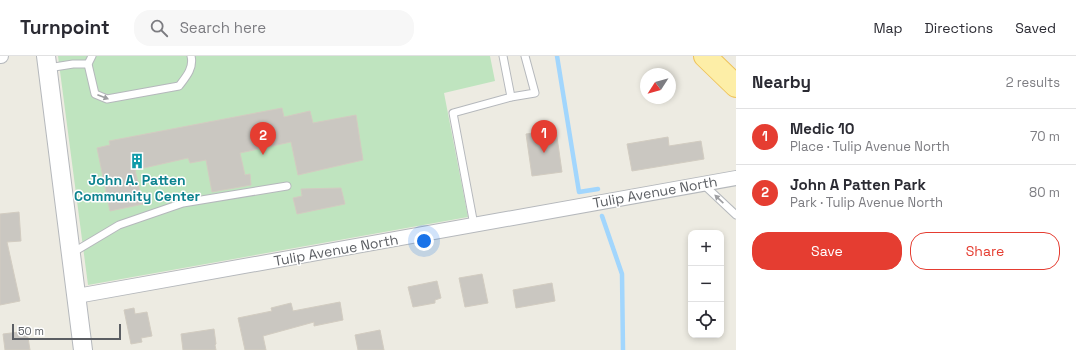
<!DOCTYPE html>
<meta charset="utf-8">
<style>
:root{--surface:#fff;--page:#f7f7f7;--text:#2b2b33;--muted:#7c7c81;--line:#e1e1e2;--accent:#e53d31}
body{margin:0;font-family:"Space Grotesk",sans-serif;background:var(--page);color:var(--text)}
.controls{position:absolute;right:12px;bottom:12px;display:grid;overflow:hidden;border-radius:8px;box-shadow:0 2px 6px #0003}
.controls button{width:36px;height:36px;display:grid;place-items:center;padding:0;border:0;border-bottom:1px solid var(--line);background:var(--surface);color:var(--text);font:20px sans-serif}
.compass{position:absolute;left:640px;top:12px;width:36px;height:36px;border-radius:50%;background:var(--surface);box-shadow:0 2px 6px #0003;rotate:234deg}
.scale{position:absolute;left:12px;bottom:10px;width:109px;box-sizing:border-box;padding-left:4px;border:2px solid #5b5e63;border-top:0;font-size:11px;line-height:14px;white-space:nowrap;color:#5b5e63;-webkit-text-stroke:3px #fff;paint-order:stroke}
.you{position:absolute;left:424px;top:185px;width:14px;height:14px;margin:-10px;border:3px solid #fff;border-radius:50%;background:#1a73e8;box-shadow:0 0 0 6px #1a73e833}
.badge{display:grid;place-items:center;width:26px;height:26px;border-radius:50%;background:var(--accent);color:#fff;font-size:13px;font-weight:700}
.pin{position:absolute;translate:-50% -33px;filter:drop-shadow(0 1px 2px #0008)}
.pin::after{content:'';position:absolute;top:21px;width:14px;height:12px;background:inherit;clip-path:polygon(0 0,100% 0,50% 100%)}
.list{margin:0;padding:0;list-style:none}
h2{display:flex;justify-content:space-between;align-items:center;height:52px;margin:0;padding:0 16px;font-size:17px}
h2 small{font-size:13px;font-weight:400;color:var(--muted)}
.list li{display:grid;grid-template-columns:26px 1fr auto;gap:12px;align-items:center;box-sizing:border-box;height:56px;padding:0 16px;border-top:1px solid var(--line)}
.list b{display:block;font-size:15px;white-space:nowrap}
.list p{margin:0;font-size:13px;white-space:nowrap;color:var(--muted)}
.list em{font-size:13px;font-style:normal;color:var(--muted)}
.actions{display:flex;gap:8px;padding:12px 16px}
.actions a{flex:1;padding:9px 0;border:1px solid var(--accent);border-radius:16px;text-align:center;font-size:14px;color:var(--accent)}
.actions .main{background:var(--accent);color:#fff}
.icon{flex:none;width:22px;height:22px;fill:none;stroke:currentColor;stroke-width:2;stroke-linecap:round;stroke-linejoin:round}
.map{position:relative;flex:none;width:736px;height:294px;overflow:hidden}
header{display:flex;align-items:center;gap:24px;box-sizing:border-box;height:56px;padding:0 20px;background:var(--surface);border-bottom:1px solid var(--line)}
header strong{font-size:19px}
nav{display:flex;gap:22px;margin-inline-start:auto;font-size:14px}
.search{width:280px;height:36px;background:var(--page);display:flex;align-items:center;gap:10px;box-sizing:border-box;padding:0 14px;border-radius:16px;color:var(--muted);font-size:15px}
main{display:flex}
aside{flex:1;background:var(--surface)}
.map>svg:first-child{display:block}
.green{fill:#bfe4bf}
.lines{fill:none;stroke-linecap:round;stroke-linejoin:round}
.stream{stroke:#a2d6fd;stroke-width:4.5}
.building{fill:#cac7c1;stroke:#d2ccc1}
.service-casing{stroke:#b5b8bc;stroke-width:9}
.minor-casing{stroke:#b5b8bc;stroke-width:16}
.tertiary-casing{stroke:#b5b8bc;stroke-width:20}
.primary-casing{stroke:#eec35b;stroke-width:24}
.service{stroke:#fff;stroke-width:7}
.minor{stroke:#fff;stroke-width:14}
.tertiary{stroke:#fff;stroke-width:18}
.primary{stroke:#fdeea7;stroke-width:22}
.oneway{fill:#9d9ea1}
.labels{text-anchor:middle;stroke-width:3;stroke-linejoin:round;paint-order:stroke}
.culture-label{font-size:14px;font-weight:bold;fill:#0d838f;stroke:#fff}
.street-label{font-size:14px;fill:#5b5e63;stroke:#fff}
</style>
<header>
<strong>Turnpoint</strong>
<div class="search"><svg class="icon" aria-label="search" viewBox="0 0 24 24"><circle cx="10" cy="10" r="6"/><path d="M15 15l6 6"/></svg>Search here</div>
<nav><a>Map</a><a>Directions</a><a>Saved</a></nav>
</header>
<main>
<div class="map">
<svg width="736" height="294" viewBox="0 0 736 294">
<rect width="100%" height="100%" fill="#edebe2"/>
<path class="green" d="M58 0H490L495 25 444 37 468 161 88 229Z"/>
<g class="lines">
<g class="stream">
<path d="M557 0 579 136 598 133"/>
<path d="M602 160 622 218 623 294"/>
</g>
</g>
<g class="building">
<path d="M282 52 284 61 310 55 313 67 356 59 363 104 298 119 291 86 240 97 245 119 250 118 251 129 212 136 206 104 190 107 188 102 135 114 143 148 110 155 97 92 110 89 109 85Z"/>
<path d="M556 74 562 116 532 120 526 78Z"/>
<path d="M668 81 669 90 701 85 704 103 632 115 627 88Z"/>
<path d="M341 132 345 148 297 158 293 142 302 140 301 133Z"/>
<path d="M19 156 21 185 7 186 20 245 0 249V158Z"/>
<path d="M482 218 488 247 465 251 459 222Z"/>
<path d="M437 225 441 242 435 244V247L413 251 408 231Z"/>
<path d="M552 227 555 245 516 252 513 234Z"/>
<path d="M340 246 343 264 314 270V266L263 280 266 294H245L238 262 272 255 271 252 291 247 293 255Z"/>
<path d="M134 252 135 258 147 256 152 280 141 282 142 286 131 288 124 254Z"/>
<path d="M214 273 216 288 215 289 216 294H183L181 278Z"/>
<path d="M380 274 384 294H358L355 279Z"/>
<path d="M27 275 30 294H5L3 278Z"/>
</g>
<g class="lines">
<g class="service-casing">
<g id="service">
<path d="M92 0 88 8 95 38 107 43 179 30C186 21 194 12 191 0"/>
<path d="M48 12 73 8H88"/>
<path d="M511 41 535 37 525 0"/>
<path d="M703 128 736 159"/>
<path d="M474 169 453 57 511 41 503 0"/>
<path d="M72 197 119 169 183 147 287 130"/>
</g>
</g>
<g class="minor-casing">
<g id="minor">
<path d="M0 0H1"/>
<path d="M77 240 736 122"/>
</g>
</g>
<g class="tertiary-casing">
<path id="tertiary" d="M46 0 83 294"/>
</g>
<g class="primary-casing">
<path id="primary" d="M705 0 736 30"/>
</g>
<use href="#service" class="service"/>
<use href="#minor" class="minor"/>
<use href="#tertiary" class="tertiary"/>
<use href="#primary" class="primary"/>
</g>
<defs><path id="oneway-solid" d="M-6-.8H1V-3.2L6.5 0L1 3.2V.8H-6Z"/></defs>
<g class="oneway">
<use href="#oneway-solid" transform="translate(103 41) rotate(21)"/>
<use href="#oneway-solid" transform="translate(719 143) rotate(-137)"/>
</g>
<defs>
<g id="building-bare" transform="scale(1.2)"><path d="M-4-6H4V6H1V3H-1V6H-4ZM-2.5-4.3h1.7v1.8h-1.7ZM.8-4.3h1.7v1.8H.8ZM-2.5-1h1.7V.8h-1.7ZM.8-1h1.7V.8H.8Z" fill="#0f9aa8" stroke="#fff" stroke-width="2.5" paint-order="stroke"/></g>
</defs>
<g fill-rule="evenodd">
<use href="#building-bare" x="137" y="105"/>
</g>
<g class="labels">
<g class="culture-label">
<text x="137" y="129">John A. Patten<tspan x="137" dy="16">Community Center</tspan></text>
</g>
<g class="street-label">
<text transform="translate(655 136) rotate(-10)" y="5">Tulip Avenue North</text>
<text transform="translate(336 194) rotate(-10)" y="5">Tulip Avenue North</text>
</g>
</g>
</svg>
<div class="controls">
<button>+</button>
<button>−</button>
<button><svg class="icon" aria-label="locate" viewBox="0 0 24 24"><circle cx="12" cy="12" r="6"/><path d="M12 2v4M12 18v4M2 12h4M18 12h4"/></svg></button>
</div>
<svg class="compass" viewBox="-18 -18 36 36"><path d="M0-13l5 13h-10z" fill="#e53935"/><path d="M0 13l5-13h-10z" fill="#7c7c81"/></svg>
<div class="scale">50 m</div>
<div class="you"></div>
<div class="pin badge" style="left:544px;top:97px">1</div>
<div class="pin badge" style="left:263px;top:99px">2</div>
</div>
<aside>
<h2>Nearby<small>2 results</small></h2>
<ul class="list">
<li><span class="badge">1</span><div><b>Medic 10</b><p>Place · Tulip Avenue North</p></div><em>70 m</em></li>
<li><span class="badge">2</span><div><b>John A Patten Park</b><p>Park · Tulip Avenue North</p></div><em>80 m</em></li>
</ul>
<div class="actions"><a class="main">Save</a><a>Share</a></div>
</aside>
</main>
